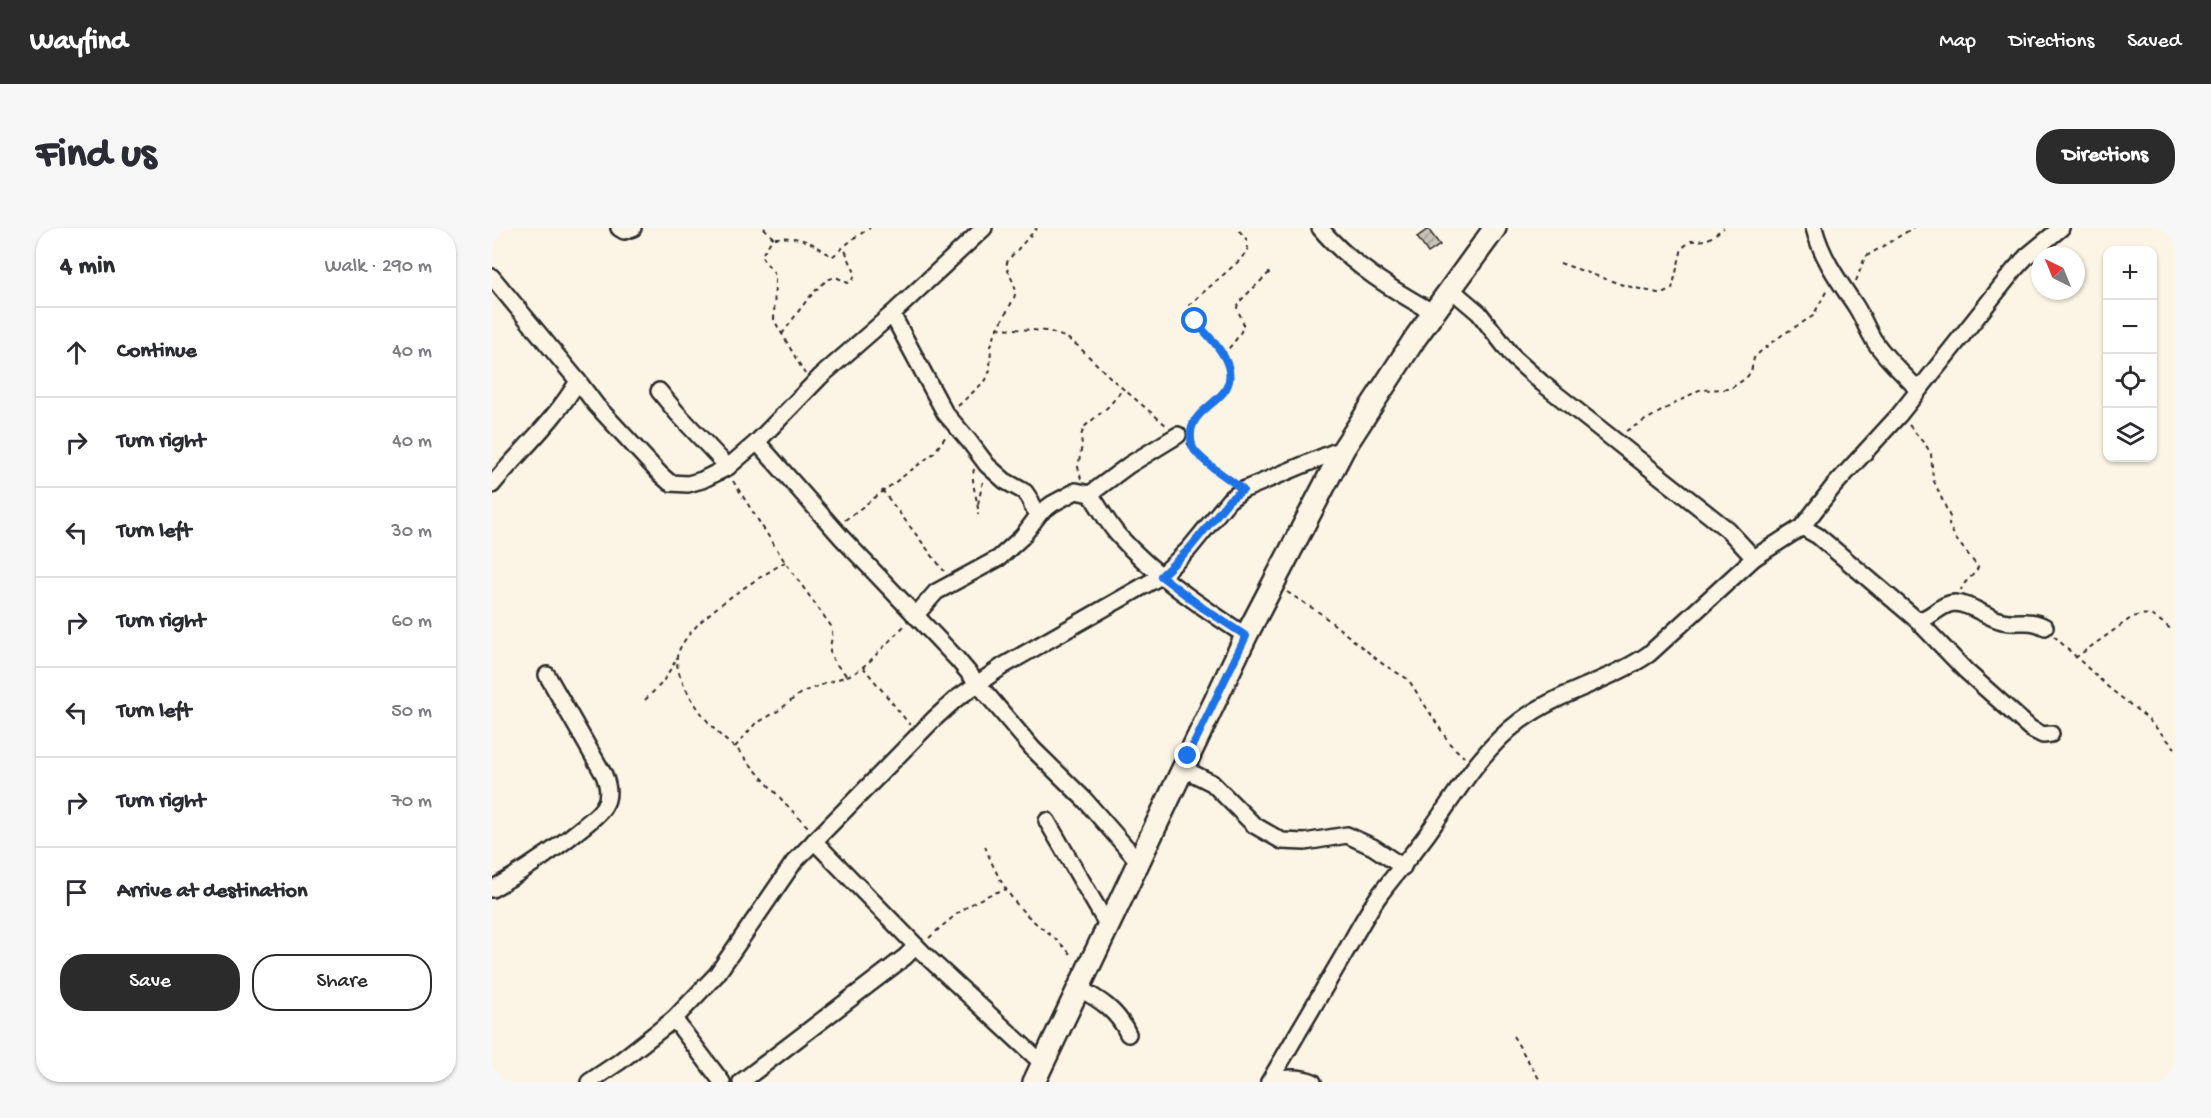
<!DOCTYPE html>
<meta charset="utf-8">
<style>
:root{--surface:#fff;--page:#f7f7f7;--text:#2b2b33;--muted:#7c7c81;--line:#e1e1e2;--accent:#2b2b2b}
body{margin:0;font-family:"Gochi Hand",sans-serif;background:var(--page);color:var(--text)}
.controls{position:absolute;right:18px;top:18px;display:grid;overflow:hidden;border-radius:12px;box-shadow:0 2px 4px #0004}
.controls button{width:54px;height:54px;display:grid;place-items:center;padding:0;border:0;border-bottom:2px solid var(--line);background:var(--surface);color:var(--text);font:30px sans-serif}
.compass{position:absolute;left:1539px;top:18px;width:54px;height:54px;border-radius:50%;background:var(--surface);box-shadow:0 2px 4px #0004;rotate:317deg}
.stop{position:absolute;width:18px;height:18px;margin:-14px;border:4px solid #1a73e8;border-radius:50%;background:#fff}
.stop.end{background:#1a73e8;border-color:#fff;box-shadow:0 2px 6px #0008}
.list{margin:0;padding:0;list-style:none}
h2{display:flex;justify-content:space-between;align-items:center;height:78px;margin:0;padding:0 24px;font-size:26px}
h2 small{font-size:20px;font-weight:400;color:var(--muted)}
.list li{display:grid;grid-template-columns:39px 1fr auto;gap:18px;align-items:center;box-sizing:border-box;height:90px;padding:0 24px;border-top:2px solid var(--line)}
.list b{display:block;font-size:22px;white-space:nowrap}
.list em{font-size:20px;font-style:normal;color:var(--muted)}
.actions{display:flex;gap:12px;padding:18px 24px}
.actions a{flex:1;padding:14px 0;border:2px solid var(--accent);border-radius:24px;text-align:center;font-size:21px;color:var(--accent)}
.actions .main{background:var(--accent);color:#fff}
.icon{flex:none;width:33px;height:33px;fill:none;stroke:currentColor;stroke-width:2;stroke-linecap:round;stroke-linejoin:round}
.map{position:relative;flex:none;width:1683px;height:854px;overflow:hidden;border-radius:24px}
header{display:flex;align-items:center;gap:36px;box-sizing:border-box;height:84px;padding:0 30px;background:var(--accent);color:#fff}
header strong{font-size:28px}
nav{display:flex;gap:33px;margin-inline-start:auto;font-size:21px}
.intro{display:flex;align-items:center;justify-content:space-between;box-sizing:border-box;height:144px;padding:0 36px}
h1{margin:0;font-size:42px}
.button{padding:15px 27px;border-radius:24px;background:var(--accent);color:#fff;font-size:21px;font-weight:700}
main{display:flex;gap:36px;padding:0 36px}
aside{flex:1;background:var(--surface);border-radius:24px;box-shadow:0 2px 4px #0004}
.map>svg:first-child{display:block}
.building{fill:url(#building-hatch);stroke:#2b2b2b;stroke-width:1.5}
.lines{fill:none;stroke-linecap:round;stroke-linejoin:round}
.street-casing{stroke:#2b2b2b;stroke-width:20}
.secondary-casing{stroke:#2b2b2b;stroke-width:26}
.path{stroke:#2b2b2b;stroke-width:2;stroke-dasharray:4.5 4.5;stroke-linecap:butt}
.street{stroke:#fcf5e5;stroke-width:15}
.secondary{stroke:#fcf5e5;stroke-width:21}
.route{stroke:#1a73e8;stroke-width:8}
</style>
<header>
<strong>Wayfind</strong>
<nav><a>Map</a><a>Directions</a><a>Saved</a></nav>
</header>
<div class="intro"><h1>Find us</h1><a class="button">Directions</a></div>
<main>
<aside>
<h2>4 min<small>Walk · 290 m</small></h2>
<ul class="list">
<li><svg class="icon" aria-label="ahead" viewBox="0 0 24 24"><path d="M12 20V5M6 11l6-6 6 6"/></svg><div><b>Continue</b></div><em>40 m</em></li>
<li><svg class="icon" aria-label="right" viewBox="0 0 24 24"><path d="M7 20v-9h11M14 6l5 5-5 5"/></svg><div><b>Turn right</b></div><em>40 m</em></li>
<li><svg class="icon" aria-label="left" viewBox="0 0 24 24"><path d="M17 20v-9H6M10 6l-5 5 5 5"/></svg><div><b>Turn left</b></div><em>30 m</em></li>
<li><svg class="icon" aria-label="right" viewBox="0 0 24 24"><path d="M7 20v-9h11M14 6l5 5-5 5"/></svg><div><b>Turn right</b></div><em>60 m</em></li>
<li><svg class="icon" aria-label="left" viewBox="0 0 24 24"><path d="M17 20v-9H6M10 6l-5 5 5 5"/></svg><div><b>Turn left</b></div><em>50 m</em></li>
<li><svg class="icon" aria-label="right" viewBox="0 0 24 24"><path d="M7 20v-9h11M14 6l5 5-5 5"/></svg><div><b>Turn right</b></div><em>70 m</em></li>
<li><svg class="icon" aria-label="arrive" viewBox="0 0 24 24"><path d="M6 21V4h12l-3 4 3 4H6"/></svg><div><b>Arrive at destination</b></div></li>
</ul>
<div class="actions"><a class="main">Save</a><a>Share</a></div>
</aside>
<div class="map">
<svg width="1683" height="854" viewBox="0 0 1683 854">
<defs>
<pattern id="building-hatch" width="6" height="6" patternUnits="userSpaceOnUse" patternTransform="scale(1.5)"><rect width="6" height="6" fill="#c8c3b7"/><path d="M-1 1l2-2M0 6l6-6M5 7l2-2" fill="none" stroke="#a39f95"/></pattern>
</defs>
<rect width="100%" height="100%" fill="#fcf5e5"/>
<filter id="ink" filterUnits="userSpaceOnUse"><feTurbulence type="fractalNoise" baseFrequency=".0167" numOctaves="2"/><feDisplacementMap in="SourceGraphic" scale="12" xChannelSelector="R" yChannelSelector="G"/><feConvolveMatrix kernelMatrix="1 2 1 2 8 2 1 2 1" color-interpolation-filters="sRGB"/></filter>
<g filter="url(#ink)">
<path class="building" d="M936 1 948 17 936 25 925 9Z"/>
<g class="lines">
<g class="street-casing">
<g id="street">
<path d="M127 0 132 3 141 0"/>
<path d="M828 0C859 37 901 62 942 85"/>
<path d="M1322 0C1330 30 1346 52 1363 77 1371 89 1375 102 1383 114 1395 132 1412 146 1426 162"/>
<path d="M0 49 86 153 104 177 168 246 178 255 196 256 210 252 236 239 265 214 329 148 400 86 492 0"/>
<path d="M960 62 987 85 1022 130 1050 155 1236 302 1262 330"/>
<path d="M400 86 453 185 477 213 495 237 513 253 533 264 539 273 540 278 547 286"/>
<path d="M167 163 185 185 236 239"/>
<path d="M265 214 350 310 465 431 541 521 592 571 646 633"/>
<path d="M0 257C29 222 63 192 86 153"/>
<path d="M598 266 637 237 686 207"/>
<path d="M1310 299 1326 308 1425 392C1439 392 1448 375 1463 375 1479 376 1493 388 1507 392 1524 398 1536 389 1553 399"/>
<path d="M423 388 444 364 507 330 530 309 548 285 560 276 584 263 598 266C608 279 615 295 627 308 664 349 709 378 754 408"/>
<path d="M1425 392 1474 443 1539 501 1551 507 1559 506"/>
<path d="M690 540 720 555 762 597 790 613 813 614 855 607 881 619 911 639"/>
<path d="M555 593 616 698"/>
<path d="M322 613 433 727 550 835"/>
<path d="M0 661C33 642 63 622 92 598 99 592 108 586 112 578 118 569 116 557 112 547L55 447"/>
<path d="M586 760C607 771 626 783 636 806"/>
<path d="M182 791 230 854"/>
<path d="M97 854 127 834 182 791 225 746 302 634 442 491 464 471 511 438 669 348 697 321 737 272 751 262 852 220"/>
<path d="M249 854 413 729 424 718"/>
<path d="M777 854C802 812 826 770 851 728 862 709 873 688 886 669 902 647 920 627 936 605 964 566 989 522 1028 493 1068 463 1116 454 1157 426L1262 330 1310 299 1341 259 1407 187 1523 41 1535 28 1569 0"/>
<path d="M777 854C790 850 807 848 821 854"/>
</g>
</g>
<g class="secondary-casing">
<path id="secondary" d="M542 854 754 408 852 220 924 109 1003 0"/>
</g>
<g class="path">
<path d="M272 0 281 10 269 28 282 45 283 52 282 92 313 146"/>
<path d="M283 10C309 8 319 13 340 29L362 10 378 0"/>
<path d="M1068 35 1131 57 1152 62 1170 66 1180 61 1190 20 1199 13 1215 12 1232 0"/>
<path d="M1364 53 1373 29 1421 0"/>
<path d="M505 100 556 103 575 110 586 118 622 153 675 198"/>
<path d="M290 106C302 91 325 52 344 49L356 55 361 52 363 45 352 20"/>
<path d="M731 127C737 120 753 104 751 93 749 88 746 85 745 79L747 74 780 42"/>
<path d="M466 178 494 152 498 142 499 118 503 106 522 70 524 63 521 54 514 38 516 32 545 0"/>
<path d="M1417 197 1435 219 1439 226 1441 251 1458 289 1457 297 1464 311 1486 339C1483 348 1472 352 1469 362"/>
<path d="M698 202C701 190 713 181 722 173 727 169 735 163 737 156 745 133 710 102 697 85V77L747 33 756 22 755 12 745 0"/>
<path d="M1134 203 1207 162 1238 161 1254 150 1259 144 1262 130 1268 124 1290 107 1321 88 1336 60"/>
<path d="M695 215 711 231 741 254"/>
<path d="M482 241C478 258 487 271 486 287"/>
<path d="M589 251 586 239 590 217 589 208 592 199 617 178 631 161"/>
<path d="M241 253 293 334 339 398C342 407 338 414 338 423 339 433 349 441 355 448"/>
<path d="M390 262 452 343"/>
<path d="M486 276 491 253"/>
<path d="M353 292 442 225 454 208"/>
<path d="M293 334C262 353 199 390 186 425 178 446 213 493 228 507 234 513 240 517 246 522 269 549 292 575 317 600"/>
<path d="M795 364 828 385 892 437 916 451 958 516 972 529"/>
<path d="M1562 408 1616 459 1654 489 1683 520"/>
<path d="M1583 430 1639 390C1659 381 1665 391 1680 402"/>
<path d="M371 439 418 497"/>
<path d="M153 472 170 455 184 432"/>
<path d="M243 519 263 496 286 483 310 464 363 445 377 434 412 398"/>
<path d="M493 618C502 643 517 671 537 689 553 704 566 711 581 729"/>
<path d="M437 710C461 688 483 669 515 661"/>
<path d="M1021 808 1049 854"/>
</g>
<use href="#street" class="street"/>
<use href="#secondary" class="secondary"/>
</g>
</g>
<g class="lines" filter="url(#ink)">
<path class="route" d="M696 528 754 408 711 380 669 348 697 321 737 272 751 262C739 252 707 232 701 220 700 218 699 212 699 211 695 176 747 175 736 138 731 121 714 106 703 93"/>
</g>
</svg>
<div class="controls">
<button>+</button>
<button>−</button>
<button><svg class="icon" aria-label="locate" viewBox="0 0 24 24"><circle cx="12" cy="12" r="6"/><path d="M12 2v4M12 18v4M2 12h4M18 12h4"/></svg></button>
<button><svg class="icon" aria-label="layers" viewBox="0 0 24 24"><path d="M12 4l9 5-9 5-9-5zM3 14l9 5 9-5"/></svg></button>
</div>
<svg class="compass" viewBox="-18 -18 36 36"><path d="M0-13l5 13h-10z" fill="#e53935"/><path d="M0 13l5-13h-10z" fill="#7c7c81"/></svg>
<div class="stop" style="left:703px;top:93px"></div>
<div class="stop end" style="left:696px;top:528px"></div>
</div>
</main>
